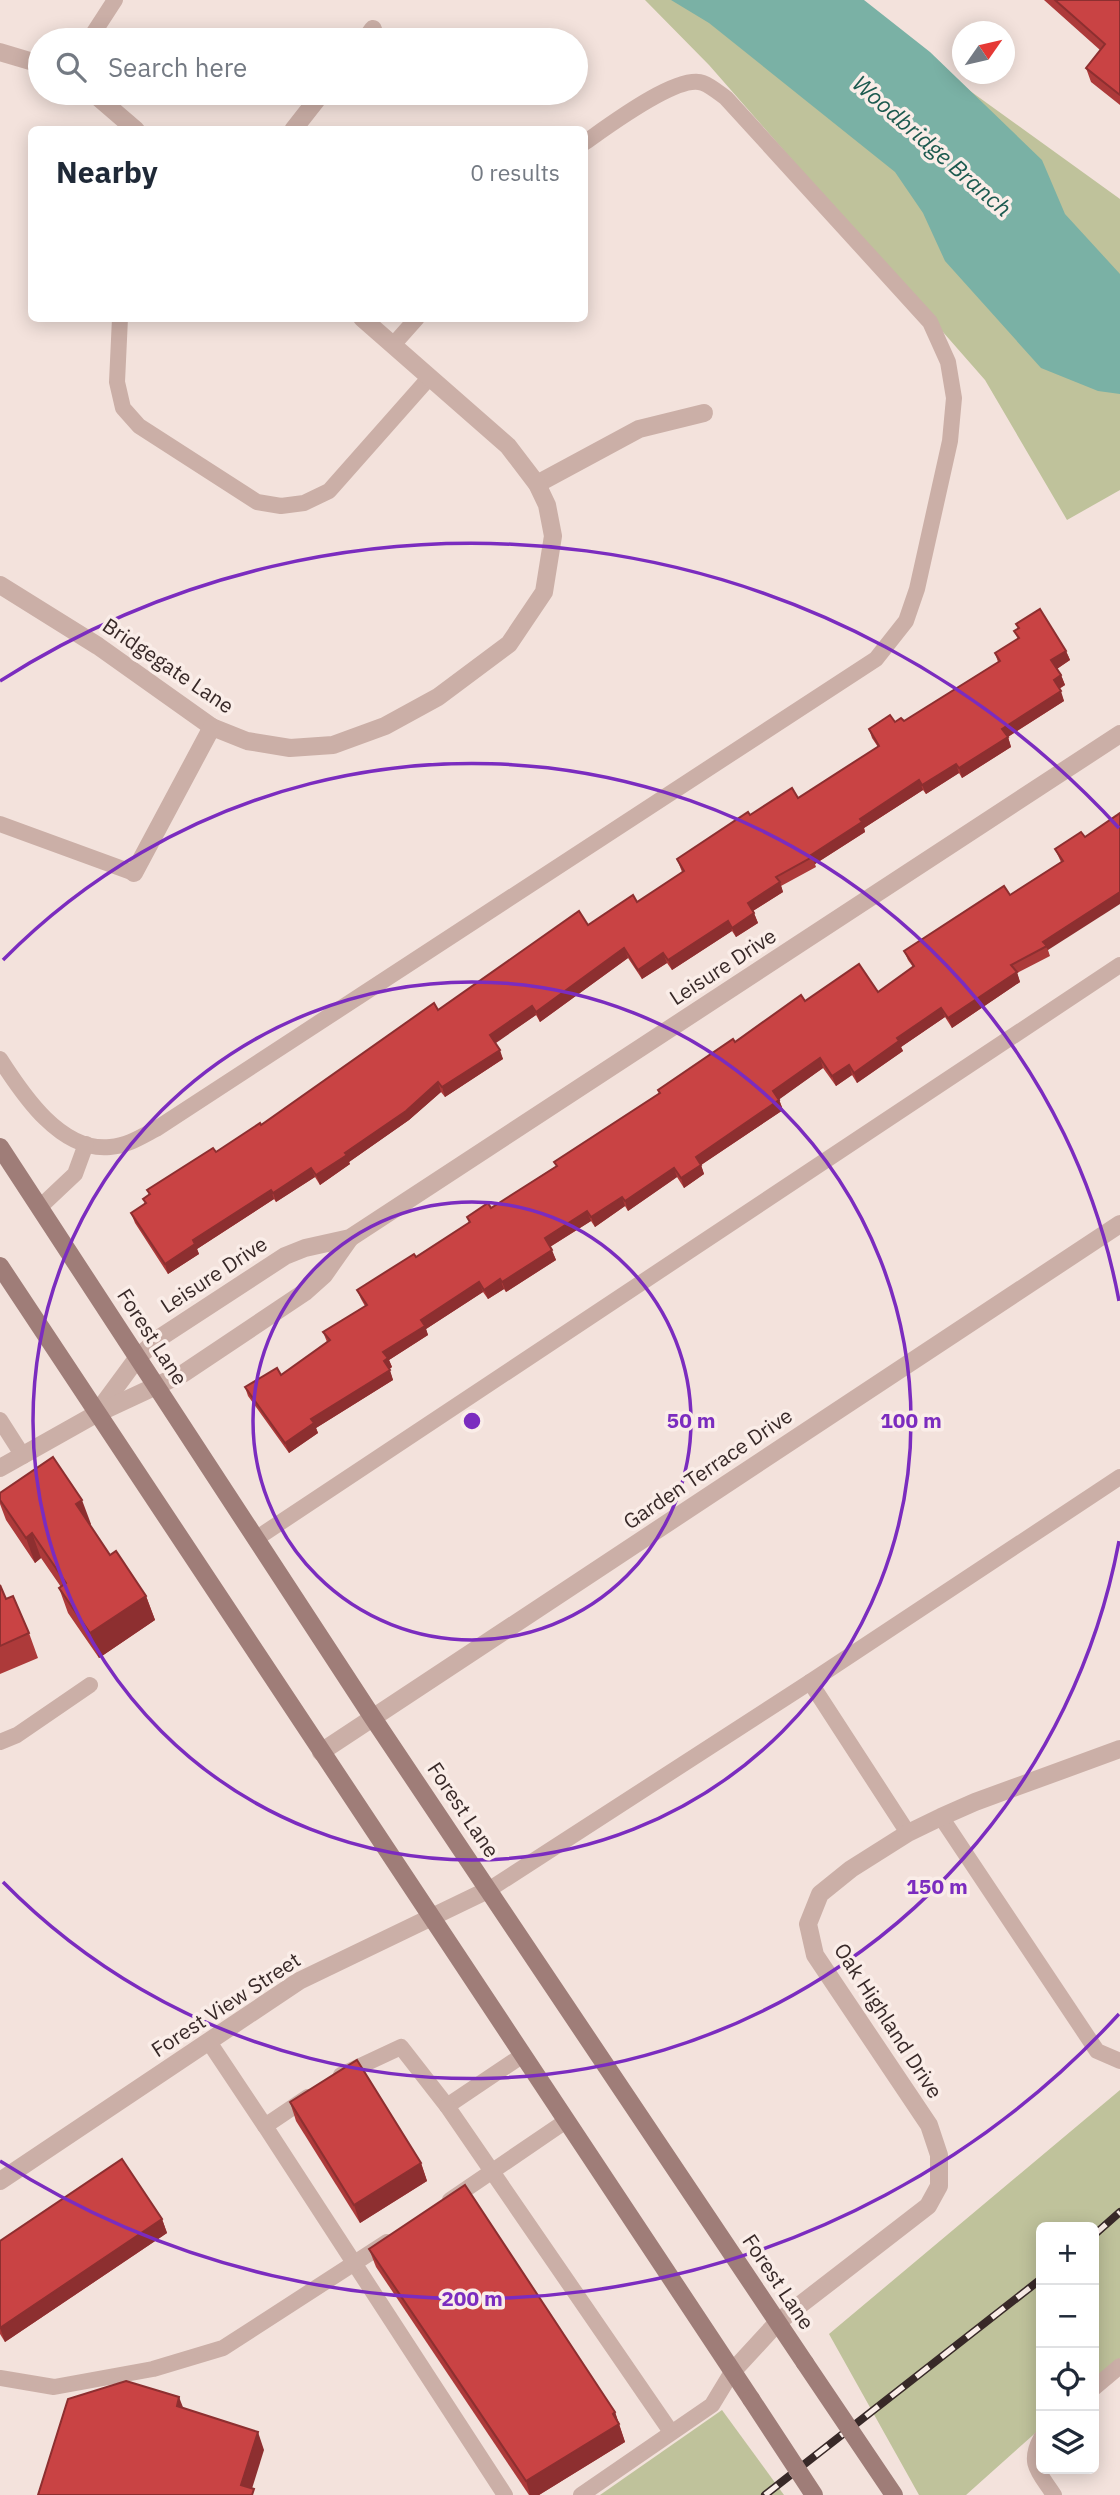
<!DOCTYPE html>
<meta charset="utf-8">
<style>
:root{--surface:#fff;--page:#f6f6f7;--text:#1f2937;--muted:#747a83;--line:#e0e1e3}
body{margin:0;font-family:"IBM Plex Sans",sans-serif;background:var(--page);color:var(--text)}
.controls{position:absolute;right:21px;bottom:21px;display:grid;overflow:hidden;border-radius:10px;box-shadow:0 4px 18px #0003}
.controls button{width:63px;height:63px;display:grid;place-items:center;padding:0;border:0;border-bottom:2px solid var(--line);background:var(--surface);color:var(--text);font:35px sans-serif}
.compass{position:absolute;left:952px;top:21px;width:63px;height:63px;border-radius:50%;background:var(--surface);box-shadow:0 4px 18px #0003;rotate:56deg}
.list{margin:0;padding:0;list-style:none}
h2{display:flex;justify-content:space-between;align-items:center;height:91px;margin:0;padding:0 28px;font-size:30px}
h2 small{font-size:23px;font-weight:400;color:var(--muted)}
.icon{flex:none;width:38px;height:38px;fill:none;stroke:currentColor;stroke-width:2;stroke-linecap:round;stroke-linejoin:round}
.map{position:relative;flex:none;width:1120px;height:2495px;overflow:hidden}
.search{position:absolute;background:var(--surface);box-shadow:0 4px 18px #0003;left:28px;top:28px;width:560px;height:77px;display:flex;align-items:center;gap:18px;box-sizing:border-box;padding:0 24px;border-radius:38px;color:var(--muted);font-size:26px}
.panel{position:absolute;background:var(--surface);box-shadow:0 4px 18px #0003;left:28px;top:126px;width:560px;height:196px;border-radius:10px}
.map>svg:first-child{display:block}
.green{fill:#bfc29b}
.water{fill:#7ab1a5}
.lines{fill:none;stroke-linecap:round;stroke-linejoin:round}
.service{stroke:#cbafa7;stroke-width:16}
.minor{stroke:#cbafa7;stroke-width:18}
.tertiary{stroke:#cbafa7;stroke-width:18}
.secondary{stroke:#9f7d78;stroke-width:18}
.rail-casing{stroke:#382928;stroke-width:8}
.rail{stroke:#faede8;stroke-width:5;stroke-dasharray:16;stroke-linecap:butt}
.secondary-bridge{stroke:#9f7d78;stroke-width:18}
.wall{fill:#ad3a3a}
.shaded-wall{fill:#8d2f30}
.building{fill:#c94344;stroke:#8d2f30;stroke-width:2}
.ring{fill:none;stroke:#7b2cbf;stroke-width:3.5}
.labels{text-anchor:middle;stroke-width:7;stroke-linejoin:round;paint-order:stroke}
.street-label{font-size:21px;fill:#382928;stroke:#faede8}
.water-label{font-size:23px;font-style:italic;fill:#1c5a4f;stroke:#faede8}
.centre{fill:#7b2cbf;stroke:#faede8;stroke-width:3.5}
.ring-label{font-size:21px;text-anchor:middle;font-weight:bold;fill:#7b2cbf;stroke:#faede8;stroke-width:7;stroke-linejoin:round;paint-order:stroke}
</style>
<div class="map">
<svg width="1120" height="2495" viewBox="0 0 1120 2495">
<rect width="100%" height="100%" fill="#f3e2dc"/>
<g class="green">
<path d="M645 0H844L1120 199V490L1067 520 985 380 709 65Z"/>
<path d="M1120 2090V2358L1094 2382V2227H1041V2428L966 2495H919L829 2334Z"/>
<path d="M722 2410 784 2495H600Z"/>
</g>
<path class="water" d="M671 0H864L930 52 1042 160 1065 214 1120 274V394L1098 391 1041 368 945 261 923 213 895 172 709 23Z"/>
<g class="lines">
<g class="service">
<path d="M89 40 115 0"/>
<path d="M120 318 117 382 123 408 139 426 257 502 281 506 304 503 329 491 429 378"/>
<path d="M393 345 417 318"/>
<path d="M0 824 134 873"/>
<path d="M0 1059C23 1095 61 1152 110 1147 127 1146 141 1137 156 1129L876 659 906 621 917 589 950 441 954 398 948 362 930 322 726 98C719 93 711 86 703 83 678 73 607 127 584 143"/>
<path d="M40 1207 75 1174 86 1144"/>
<path d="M0 1420 23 1456"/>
<path d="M257 1538 1120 965"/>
<path d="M810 1682 908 1833"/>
<path d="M0 1742 17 1735 90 1685"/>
<path d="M941 1817 1097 2051 1120 2061"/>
<path d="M490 1889 810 1682 1120 1477"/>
<path d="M209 2042 265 2126 308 2097"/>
<path d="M341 2075 401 2047 447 2106 523 2055"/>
<path d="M447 2106 671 2432"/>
<path d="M265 2126 505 2495"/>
<path d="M450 2200 566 2121"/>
<path d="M0 2378 54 2387 153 2369 223 2348 387 2242"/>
<path d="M1094 2388 1120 2366"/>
<path d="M1041 2438C1027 2464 1039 2472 1054 2495"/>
<path d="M581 2495 712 2405 732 2372"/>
</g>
<g class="minor">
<path d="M365 40 373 29"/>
<path d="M0 52 40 64"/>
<path d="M93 93 136 130"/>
<path d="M293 130 322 93"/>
<path d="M537 484 639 429 704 413"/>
<path d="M0 585 98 646 212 727 247 741 290 748 333 745 385 726 438 697 509 644 544 592 553 536 547 505 537 484 508 446 362 318"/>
<path d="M134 873 212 727"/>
<path d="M321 1752 1120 1224"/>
<path d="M0 2181 299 1981 490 1889"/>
<path d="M732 2372 778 2322 928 2206 939 2186V2155L929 2125 815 1955 808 1924 820 1894 851 1869 908 1833 941 1817 975 1802 1120 1749"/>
</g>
<g class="tertiary">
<path d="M96 1414 138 1357 161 1337 285 1256 305 1248 350 1238 1120 734"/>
<path d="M0 1468 96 1414 184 1373 305 1292 324 1275 350 1238"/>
</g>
<g class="secondary">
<path d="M0 1147 373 1718 805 2363"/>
<path d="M0 1266 751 2399"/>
</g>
<g class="rail-casing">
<g id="rail">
<path d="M1094 2235 1120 2212"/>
<path d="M765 2495 1041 2279"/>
</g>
</g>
<use href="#rail" class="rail"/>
<g class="secondary-bridge">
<path d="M805 2363 894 2495"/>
<path d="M751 2399 814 2495"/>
</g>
</g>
<g class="wall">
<path d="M1044 0H1120V105L1091 82 1086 68 1100 50Z"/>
<path d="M1016 624 1066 651 1070 660 1057 669 1061 675 1065 685 1059 689 1064 701 1008 737 1011 747 962 778 959 773 926 794 923 790 864 828 865 832 815 864 816 867 781 886 783 892 753 911 758 923 736 937 732 931 672 970 667 963 642 979 628 958 540 1022 536 1015 495 1043 503 1059 445 1097 441 1092 409 1120 349 1162 350 1164 320 1185 315 1177 276 1202 274 1199 197 1249 199 1254 168 1274 135 1223 131 1213 145 1204 143 1199 149 1195 147 1190 216 1152 261 1125 438 1010 588 925 637 902 682 872 677 859 750 815 798 798 878 747 872 738 869 729 895 722 904 721 998 662 995 653 1018 639 1014 631 1018 629Z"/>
<path d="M1081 832 1048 950 1050 956 1017 973 1020 982 952 1028 945 1017 901 1047 903 1051 857 1083 852 1075 836 1086 823 1068 779 1099 783 1110 701 1165 704 1174 684 1188 677 1177 628 1211 625 1206 595 1227 591 1221 550 1247 556 1260 506 1292 504 1289 488 1299 483 1292 426 1329 428 1335 389 1360 392 1367 389 1369 393 1380 316 1428 318 1433 289 1453 248 1396 245 1387 281 1375 327 1342 323 1332 365 1306 361 1299 357 1290 416 1257 469 1223 467 1217 491 1208 556 1166 554 1162 659 1094 658 1090 735 1042 805 1001 878 992 913 967 908 960 904 951 1010 895 1061 862 1055 849Z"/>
<path d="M0 1493 91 1524 90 1525 110 1555 146 1596 155 1620 99 1658 68 1613 59 1588 61 1587 41 1558 35 1563 6 1520 0 1504Z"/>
<path d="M0 1585 6 1599 29 1633 38 1658 0 1674Z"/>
<path d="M290 2102 421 2163 427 2181 360 2223 296 2121Z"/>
<path d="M162 2219 167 2233 5 2342 0 2334V2241Z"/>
<path d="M369 2249 615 2412 625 2442 539 2495H529L376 2267Z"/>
</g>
<g class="shaded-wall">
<path d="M1066 651 1070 660 1055 670 1051 660Z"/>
<path d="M1061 675 1065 685 1057 690 1054 680Z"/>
<path d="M1061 691 1064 701 1006 738 1002 729Z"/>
<path d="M1008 737 1011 747 962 778 959 768Z"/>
<path d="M956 764 959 773 926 794 922 785Z"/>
<path d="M919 780 923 790 864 828 865 832 815 864 811 855 860 819Z"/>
<path d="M780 882 783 892 751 912 748 903Z"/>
<path d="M1120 892V904L1048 950 1043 942Z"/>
<path d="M754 913 758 923 736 937 732 928Z"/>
<path d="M728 921 732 931 672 970 668 960Z"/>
<path d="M624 948 628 958 540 1022 536 1012Z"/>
<path d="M663 953 667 963 642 979 638 970Z"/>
<path d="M1017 972 1020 982 952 1028 948 1018Z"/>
<path d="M532 1006 536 1015 493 1045 490 1035Z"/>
<path d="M941 1008 945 1017 901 1047 903 1051 857 1083 854 1073 897 1038Z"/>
<path d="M500 1050 503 1059 445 1097 442 1087Z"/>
<path d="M820 1058 823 1068 777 1101 773 1091Z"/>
<path d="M849 1065 852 1075 836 1086 832 1076Z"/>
<path d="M438 1082 441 1092 409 1120 349 1162 350 1164 320 1185 316 1175Z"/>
<path d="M779 1100 783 1110 701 1165 704 1174 684 1188 681 1178 696 1157Z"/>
<path d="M311 1168 315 1177 276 1202 273 1193Z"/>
<path d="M674 1168 677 1177 628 1211 625 1201Z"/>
<path d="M271 1190 274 1199 197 1249 199 1254 168 1274 165 1264 193 1240Z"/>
<path d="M622 1197 625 1206 595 1227 591 1217Z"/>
<path d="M587 1211 591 1221 548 1248 545 1238Z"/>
<path d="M552 1250 556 1260 506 1292 502 1282Z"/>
<path d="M500 1279 504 1289 488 1299 484 1290Z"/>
<path d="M479 1282 483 1292 426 1329 428 1335 389 1360 392 1367 387 1371 384 1361 383 1352 421 1320Z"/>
<path d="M390 1370 393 1380 316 1428 318 1433 289 1453 285 1443 311 1419Z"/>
<path d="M82 1500 91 1524 85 1529 76 1504Z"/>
<path d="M32 1533 41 1558 35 1563 26 1538Z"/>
<path d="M146 1596 155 1620 99 1658 90 1633Z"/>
<path d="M421 2163 427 2181 360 2223 354 2205Z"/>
<path d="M162 2219 167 2233 5 2342 0 2328Z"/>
<path d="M179 2397 186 2415 177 2406Z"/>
<path d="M615 2412 625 2442 539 2495H530L526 2481Z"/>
<path d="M258 2432 264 2450 250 2495 241 2485Z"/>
</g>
<g class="building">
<path d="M1055 0H1120V95L1086 68 1105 44Z"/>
<path d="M1040 609 1066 651 1051 660 1061 675 1054 680 1061 691 1002 729 1008 737 959 768 956 764 922 785 919 780 860 819 862 822 811 855 812 857 776 877 780 882 748 903 754 913 732 928 728 921 668 960 663 953 638 970 624 948 536 1012 532 1006 490 1035 500 1050 442 1087 438 1082 406 1111 345 1153 347 1155 316 1175 311 1168 273 1193 271 1190 193 1240 195 1244 165 1264 131 1213 146 1203 143 1199 150 1194 147 1190 213 1148 216 1152 260 1123 261 1125 434 1003 438 1010 579 911 588 925 633 895 637 902 684 871 677 859 748 812 750 815 792 788 798 798 879 746 869 729 890 715 895 722 901 718 904 721 1000 661 995 653 1019 638 1014 631 1019 628 1016 624Z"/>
<path d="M1120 813V892L1043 942 1047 946 1011 965 1017 972 948 1018 941 1008 897 1038 899 1041 854 1073 849 1065 832 1076 820 1058 773 1091 779 1100 696 1157 701 1165 681 1178 674 1168 625 1201 622 1197 591 1217 587 1211 545 1238 552 1250 502 1282 500 1279 484 1290 479 1282 421 1320 425 1326 383 1352 388 1358 384 1361 390 1370 311 1419 314 1423 285 1443 245 1387 277 1368 281 1375 330 1340 323 1332 367 1305 357 1290 414 1254 416 1257 470 1222 467 1217 488 1203 491 1208 557 1166 554 1162 660 1093 658 1090 733 1039 735 1042 801 995 805 1001 859 964 878 992 914 966 904 951 1004 886 1010 895 1063 861 1055 849 1081 832 1085 837Z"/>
<path d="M53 1457 82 1500 76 1504 110 1555 116 1551 146 1596 90 1633 59 1588 66 1583 32 1533 26 1538 0 1500V1493Z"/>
<path d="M0 1585 6 1599 13 1596 29 1633 0 1646Z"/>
<path d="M357 2060 421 2163 354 2205 290 2102Z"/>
<path d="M122 2159 162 2219 0 2328V2241Z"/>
<path d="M465 2185 615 2412 613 2414 619 2424 526 2481 369 2249Z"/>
<path d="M126 2381 179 2397 177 2406 258 2432 241 2485 254 2489 252 2495H38L68 2399Z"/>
</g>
<g class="ring">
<circle cx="472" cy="1421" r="219"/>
<circle cx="472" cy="1421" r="439"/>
<path d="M1119 1541A658 658 0 0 1 3 1882M3 960A658 658 0 0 1 1119 1301"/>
<path d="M1119 2014A878 878 0 0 1 0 2161M0 681A878 878 0 0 1 1119 828"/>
</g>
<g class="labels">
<g class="street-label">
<text transform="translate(168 666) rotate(34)" y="7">Bridgegate Lane</text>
<text transform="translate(723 967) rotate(-33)" y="7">Leisure Drive</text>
<text transform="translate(214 1275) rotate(-33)" y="7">Leisure Drive</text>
<text transform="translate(152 1337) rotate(57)" y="7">Forest Lane</text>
<text transform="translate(708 1469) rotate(-34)" y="7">Garden Terrace Drive</text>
<text transform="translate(463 1810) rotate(56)" y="7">Forest Lane</text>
<text transform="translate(226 2005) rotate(-33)" y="7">Forest View Street</text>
<text transform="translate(888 2021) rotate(57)" y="7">Oak Highland Drive</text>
<text transform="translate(778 2282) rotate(56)" y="7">Forest Lane</text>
</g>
<g class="water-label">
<text transform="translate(932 146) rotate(41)" y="8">Woodbridge Branch</text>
</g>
</g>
<circle cx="472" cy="1421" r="10" class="centre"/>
<g class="ring-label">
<text x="691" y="1428">50 m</text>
<text x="911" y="1428">100 m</text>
<text x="937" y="1894">150 m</text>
<text x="472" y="2306">200 m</text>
</g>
</svg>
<div class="controls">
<button>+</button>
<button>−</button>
<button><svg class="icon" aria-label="locate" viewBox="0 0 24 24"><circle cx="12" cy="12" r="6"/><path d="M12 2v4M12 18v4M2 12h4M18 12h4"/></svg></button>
<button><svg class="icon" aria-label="layers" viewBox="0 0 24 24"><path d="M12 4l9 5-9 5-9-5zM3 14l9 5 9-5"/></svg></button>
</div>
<svg class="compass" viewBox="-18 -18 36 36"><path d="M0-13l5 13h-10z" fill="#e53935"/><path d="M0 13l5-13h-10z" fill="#747a83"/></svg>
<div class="search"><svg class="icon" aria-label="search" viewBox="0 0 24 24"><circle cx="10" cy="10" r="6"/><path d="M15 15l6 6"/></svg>Search here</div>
<section class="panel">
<h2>Nearby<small>0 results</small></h2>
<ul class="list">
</ul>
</section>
</div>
